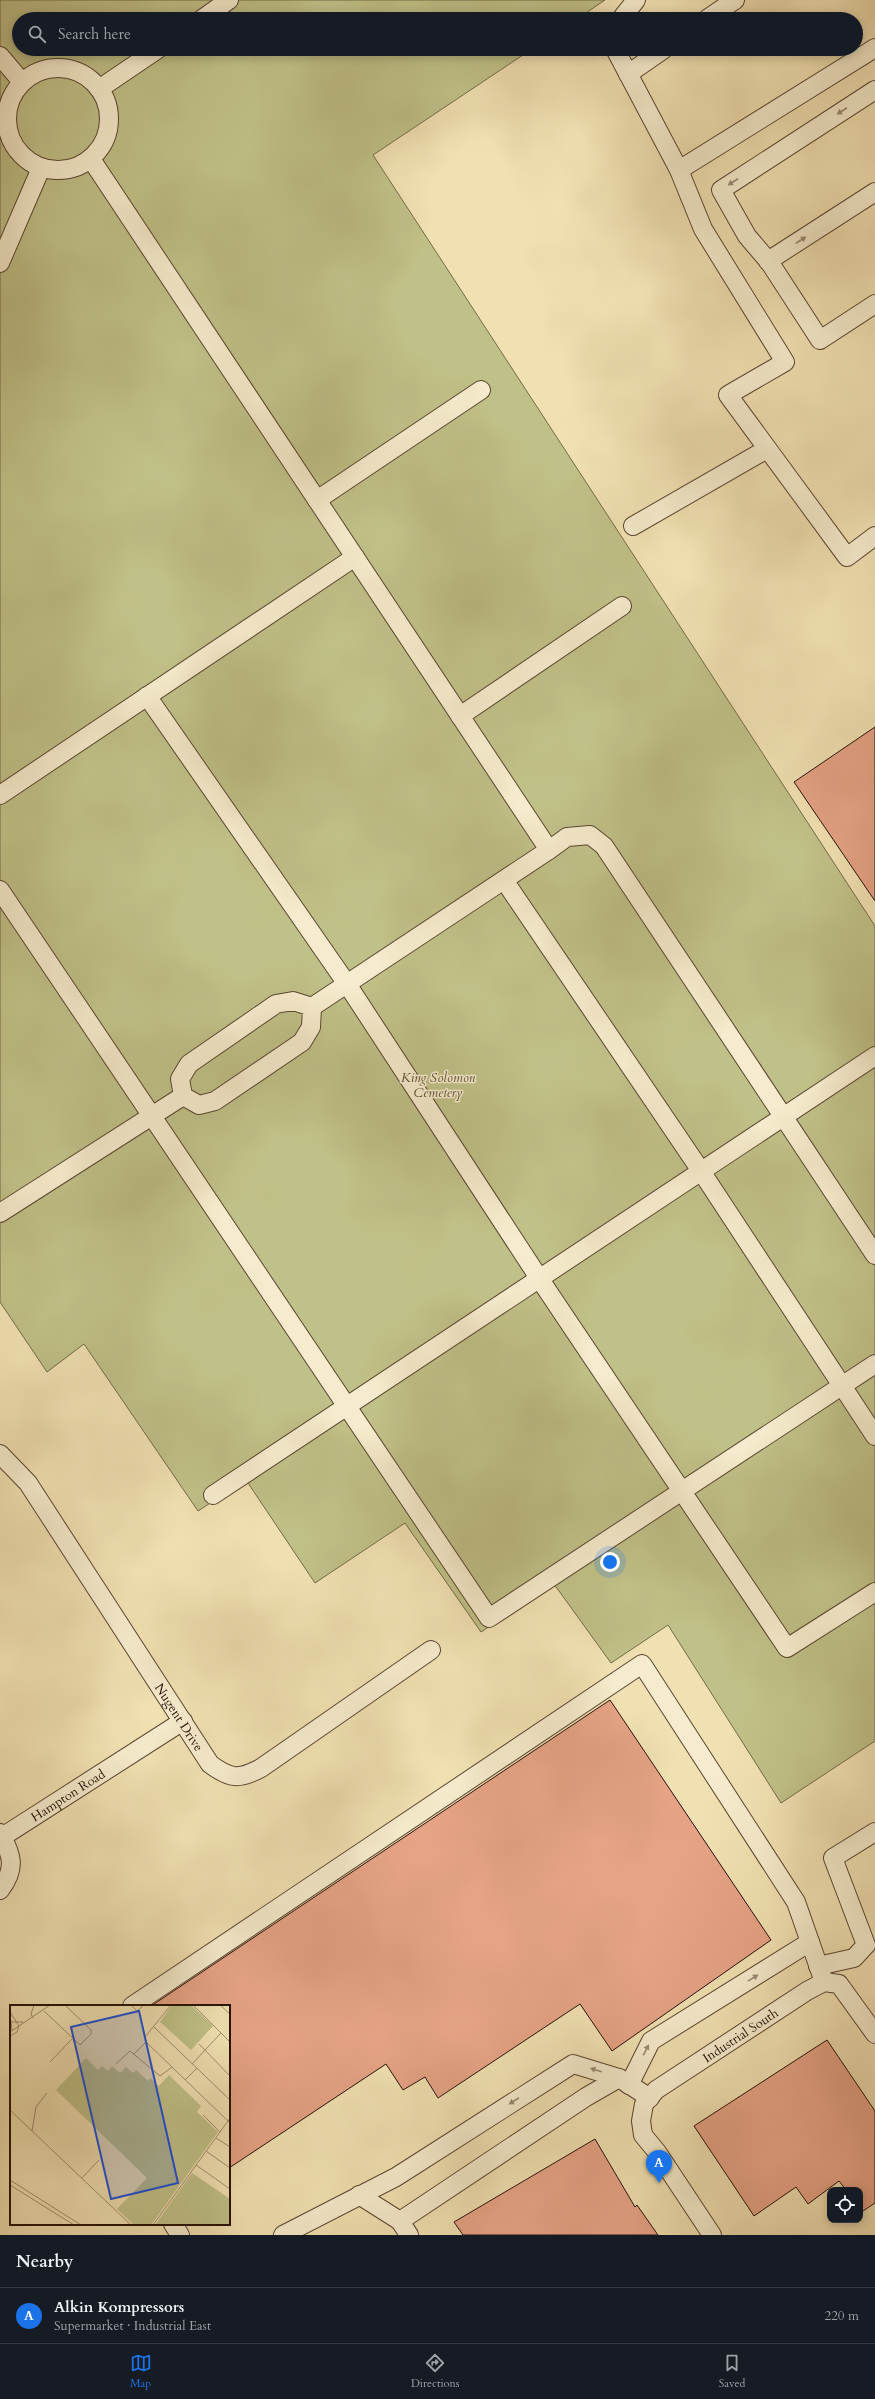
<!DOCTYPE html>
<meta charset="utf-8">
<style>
:root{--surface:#171b24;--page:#242831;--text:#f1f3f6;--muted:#9ea1a6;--line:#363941;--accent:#1a73e8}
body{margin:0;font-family:Cardo,serif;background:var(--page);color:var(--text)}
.controls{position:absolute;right:12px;bottom:12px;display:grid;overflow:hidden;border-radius:8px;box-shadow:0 2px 10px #0003}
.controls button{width:36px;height:36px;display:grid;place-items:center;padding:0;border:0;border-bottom:1px solid var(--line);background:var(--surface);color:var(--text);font:20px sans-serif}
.you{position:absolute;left:610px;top:1562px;width:14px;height:14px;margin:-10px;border:3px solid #fff;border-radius:50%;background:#1a73e8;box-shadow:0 0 0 6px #1a73e833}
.badge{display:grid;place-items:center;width:26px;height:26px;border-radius:50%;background:var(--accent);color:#fff;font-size:13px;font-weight:700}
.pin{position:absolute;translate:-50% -33px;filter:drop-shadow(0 1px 2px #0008)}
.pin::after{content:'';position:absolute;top:21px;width:14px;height:12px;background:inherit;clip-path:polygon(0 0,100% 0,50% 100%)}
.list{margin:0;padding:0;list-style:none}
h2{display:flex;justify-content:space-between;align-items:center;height:52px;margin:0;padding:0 16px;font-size:17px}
h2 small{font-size:13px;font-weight:400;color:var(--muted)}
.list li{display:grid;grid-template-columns:26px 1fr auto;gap:12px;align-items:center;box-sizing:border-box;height:56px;padding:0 16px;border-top:1px solid var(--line)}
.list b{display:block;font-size:15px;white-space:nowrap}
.list p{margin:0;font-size:13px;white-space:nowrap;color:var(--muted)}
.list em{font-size:13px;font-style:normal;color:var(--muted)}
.icon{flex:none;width:22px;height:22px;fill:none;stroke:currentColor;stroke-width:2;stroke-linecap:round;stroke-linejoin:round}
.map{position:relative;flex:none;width:875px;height:2235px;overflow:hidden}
.search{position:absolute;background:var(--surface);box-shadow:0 2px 10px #0003;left:12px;right:12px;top:12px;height:44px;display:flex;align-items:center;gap:10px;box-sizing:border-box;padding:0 14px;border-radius:22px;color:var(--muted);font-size:15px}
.sheet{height:108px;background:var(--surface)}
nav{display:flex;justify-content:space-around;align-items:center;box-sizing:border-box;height:56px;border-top:1px solid var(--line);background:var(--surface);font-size:11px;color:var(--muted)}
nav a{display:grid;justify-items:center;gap:2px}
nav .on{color:var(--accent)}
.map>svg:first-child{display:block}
.green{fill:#c0c188;stroke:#746948}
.building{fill:#e6a386;stroke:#271107}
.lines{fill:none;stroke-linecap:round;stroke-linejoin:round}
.minor-casing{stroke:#5a4532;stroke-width:20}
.minor{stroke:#f6eccd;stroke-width:18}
.oneway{fill:#998974}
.labels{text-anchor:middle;stroke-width:3;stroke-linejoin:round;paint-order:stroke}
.park-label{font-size:13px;font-style:italic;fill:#5d4f34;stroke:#f6eccd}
.street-label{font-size:13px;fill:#271107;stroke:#f6eccd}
.inset-road{fill:none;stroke:#a08e6e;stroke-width:1}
.view{fill:#1d4ed8;fill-opacity:0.15;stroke:#1d4ed8;stroke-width:2}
.inset-edge{fill:none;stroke:#271107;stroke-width:2}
</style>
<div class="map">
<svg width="875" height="2235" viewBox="0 0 875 2235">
<rect width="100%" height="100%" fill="#f1e1b2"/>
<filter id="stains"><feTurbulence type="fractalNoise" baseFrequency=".005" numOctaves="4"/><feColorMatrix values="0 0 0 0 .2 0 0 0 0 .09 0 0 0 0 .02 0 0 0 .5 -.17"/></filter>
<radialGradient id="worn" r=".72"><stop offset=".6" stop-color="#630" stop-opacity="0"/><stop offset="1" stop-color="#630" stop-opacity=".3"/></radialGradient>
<path class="green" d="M0 0H605L577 19H19V49H532L373 155 875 926V1741L781 1803 668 1625 611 1663 554 1584 481 1632 405 1523 315 1583 246 1480 198 1511 84 1344 47 1372 0 1302Z"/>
<g class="building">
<path d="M875 727V901L794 782Z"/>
<path d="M610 1700 771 1940 612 2051 580 2004 438 2098 425 2077 403 2090 386 2064 229 2168V2006H151Z"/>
<path d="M827 2040 875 2111V2203L860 2213V2190H846L839 2181 808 2204 796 2187 754 2216 694 2126Z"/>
<path d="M595 2139 635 2207 637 2205 658 2235H463L454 2222Z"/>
</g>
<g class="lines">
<g class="minor-casing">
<g id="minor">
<path d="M202 19 229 0"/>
<path d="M621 19 636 0"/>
<path d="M707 19 735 0"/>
<path d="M875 48 679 170 703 229 785 362 728 395 847 557 875 536"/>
<path d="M615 49 679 170"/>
<path d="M0 56 22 82"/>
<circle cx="58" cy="119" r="51"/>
<path d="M628 74 664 49"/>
<path d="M99 89 158 49"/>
<path d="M875 90 721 190 747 236 770 263 820 340 875 304"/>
<path d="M91 159 549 850 567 837 590 835 604 846 875 1255"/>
<path d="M768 261 875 192"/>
<path d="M0 263 41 168"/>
<path d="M317 500 481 390"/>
<path d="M633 526 767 449"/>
<path d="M147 696 347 984 539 1278 787 1648 875 1592"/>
<path d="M460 716 622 606"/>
<path d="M0 795 355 557"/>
<path d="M504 880 701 1171 875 1436"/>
<path d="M0 890 489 1618 875 1364"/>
<path d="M293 1001 312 1007 311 1027 302 1042 215 1101 199 1105 183 1096 180 1079 189 1064 276 1004Z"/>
<path d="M312 1007 549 850"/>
<path d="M0 1213 183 1096"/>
<path id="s1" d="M0 1454 28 1483 210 1764C230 1779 239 1780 261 1768L431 1650"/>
<path d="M213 1495 875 1056"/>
<path d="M0 1833C13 1856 16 1869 0 1890"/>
<path id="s2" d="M2 1837 183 1721"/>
<path d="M818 1966 854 1958 866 1945 833 1858 875 1832"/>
<path d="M132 2006 642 1664 796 1902 824 1982"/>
<path d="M629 2085 651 2041 810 1942"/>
<path d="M359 2195 400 2221 586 2097 619 2078"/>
<path d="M400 2221 409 2235"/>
<path d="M173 2224 180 2235"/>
<path d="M283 2235 396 2177 573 2064 619 2078 650 2098"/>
<path id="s3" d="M712 2235 657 2152 643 2135 641 2121 644 2104 656 2090 807 1991 824 1982 839 1984 875 2034"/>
</g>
</g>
<use href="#minor" class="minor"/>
</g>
<defs><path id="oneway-solid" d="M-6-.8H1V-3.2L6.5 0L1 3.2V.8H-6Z"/></defs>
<g class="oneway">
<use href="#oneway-solid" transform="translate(842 111) rotate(147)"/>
<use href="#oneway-solid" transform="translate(733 182) rotate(147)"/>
<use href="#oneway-solid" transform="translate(801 240) rotate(-33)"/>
<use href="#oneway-solid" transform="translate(753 1978) rotate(-32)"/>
<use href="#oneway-solid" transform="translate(646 2050) rotate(-63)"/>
<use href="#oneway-solid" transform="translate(596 2070) rotate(-162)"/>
<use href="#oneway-solid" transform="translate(514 2101) rotate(147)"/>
</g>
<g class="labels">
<g class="park-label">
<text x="438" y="1082">King Solomon<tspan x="438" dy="15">Cemetery</tspan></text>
</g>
<g class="street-label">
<text dy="5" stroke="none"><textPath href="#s1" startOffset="319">Nugent Drive</textPath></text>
<text dy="5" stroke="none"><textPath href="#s2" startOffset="78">Hampton Road</textPath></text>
<text dy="5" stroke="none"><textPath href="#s3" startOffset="272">Industrial South</textPath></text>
</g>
</g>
<g transform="translate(10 2005)">
<rect width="220" height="220" fill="#f1e1b2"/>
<path d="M162 0H181L203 21 181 45 150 17ZM76 53 88 65 92 61 98 66 102 61 110 68 116 62 123 68 126 65 138 76 140 73 149 81 159 70 191 101 187 107 208 127 141 220H124L107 204 137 173 46 85ZM182 168 220 194V220H145Z" fill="#c0c188"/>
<path class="inset-road" d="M121 0 127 6 134 0M183 0 220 37M210 0 220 9M34 6 70 40 81 29V25L55 0M0 7 9 21 7 27 0 31M0 9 2 25M23 13 21 9 24 0M0 17H13M144 22 220 95M0 27 40 0M136 37 220 118M189 39 220 71M124 49 136 37 135 32 161 0M40 57 62 34M106 59 120 46 150 71 162 62M182 59 211 28M175 75 187 63M0 105 121 220M193 110 210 127M22 126 26 102 37 88M206 133 220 142M196 146 220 163M186 160 220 184M72 173 89 155M0 175 71 220M0 180 64 220M143 220 220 113"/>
<path class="view" d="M129 6 168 178 101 194 61 22Z"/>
<rect width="220" height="220" class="inset-edge"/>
</g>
<rect width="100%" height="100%" filter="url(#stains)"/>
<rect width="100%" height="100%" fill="url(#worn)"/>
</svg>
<div class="controls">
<button><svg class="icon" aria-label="locate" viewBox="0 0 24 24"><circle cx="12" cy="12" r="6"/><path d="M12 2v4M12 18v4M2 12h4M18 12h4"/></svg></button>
</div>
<div class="you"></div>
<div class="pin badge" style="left:659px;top:2183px">A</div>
<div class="search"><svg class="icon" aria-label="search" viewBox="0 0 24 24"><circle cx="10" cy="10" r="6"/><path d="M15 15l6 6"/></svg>Search here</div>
</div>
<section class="sheet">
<h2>Nearby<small></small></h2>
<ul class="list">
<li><span class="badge">A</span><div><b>Alkin Kompressors</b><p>Supermarket · Industrial East</p></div><em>220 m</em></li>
</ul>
</section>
<nav>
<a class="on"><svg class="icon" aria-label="map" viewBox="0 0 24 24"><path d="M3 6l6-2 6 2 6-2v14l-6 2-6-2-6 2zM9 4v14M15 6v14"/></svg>Map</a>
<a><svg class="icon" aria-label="directions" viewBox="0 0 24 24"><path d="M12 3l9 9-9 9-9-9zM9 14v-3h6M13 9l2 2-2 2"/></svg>Directions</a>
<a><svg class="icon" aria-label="saved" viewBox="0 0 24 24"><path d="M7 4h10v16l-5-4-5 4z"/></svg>Saved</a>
</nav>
